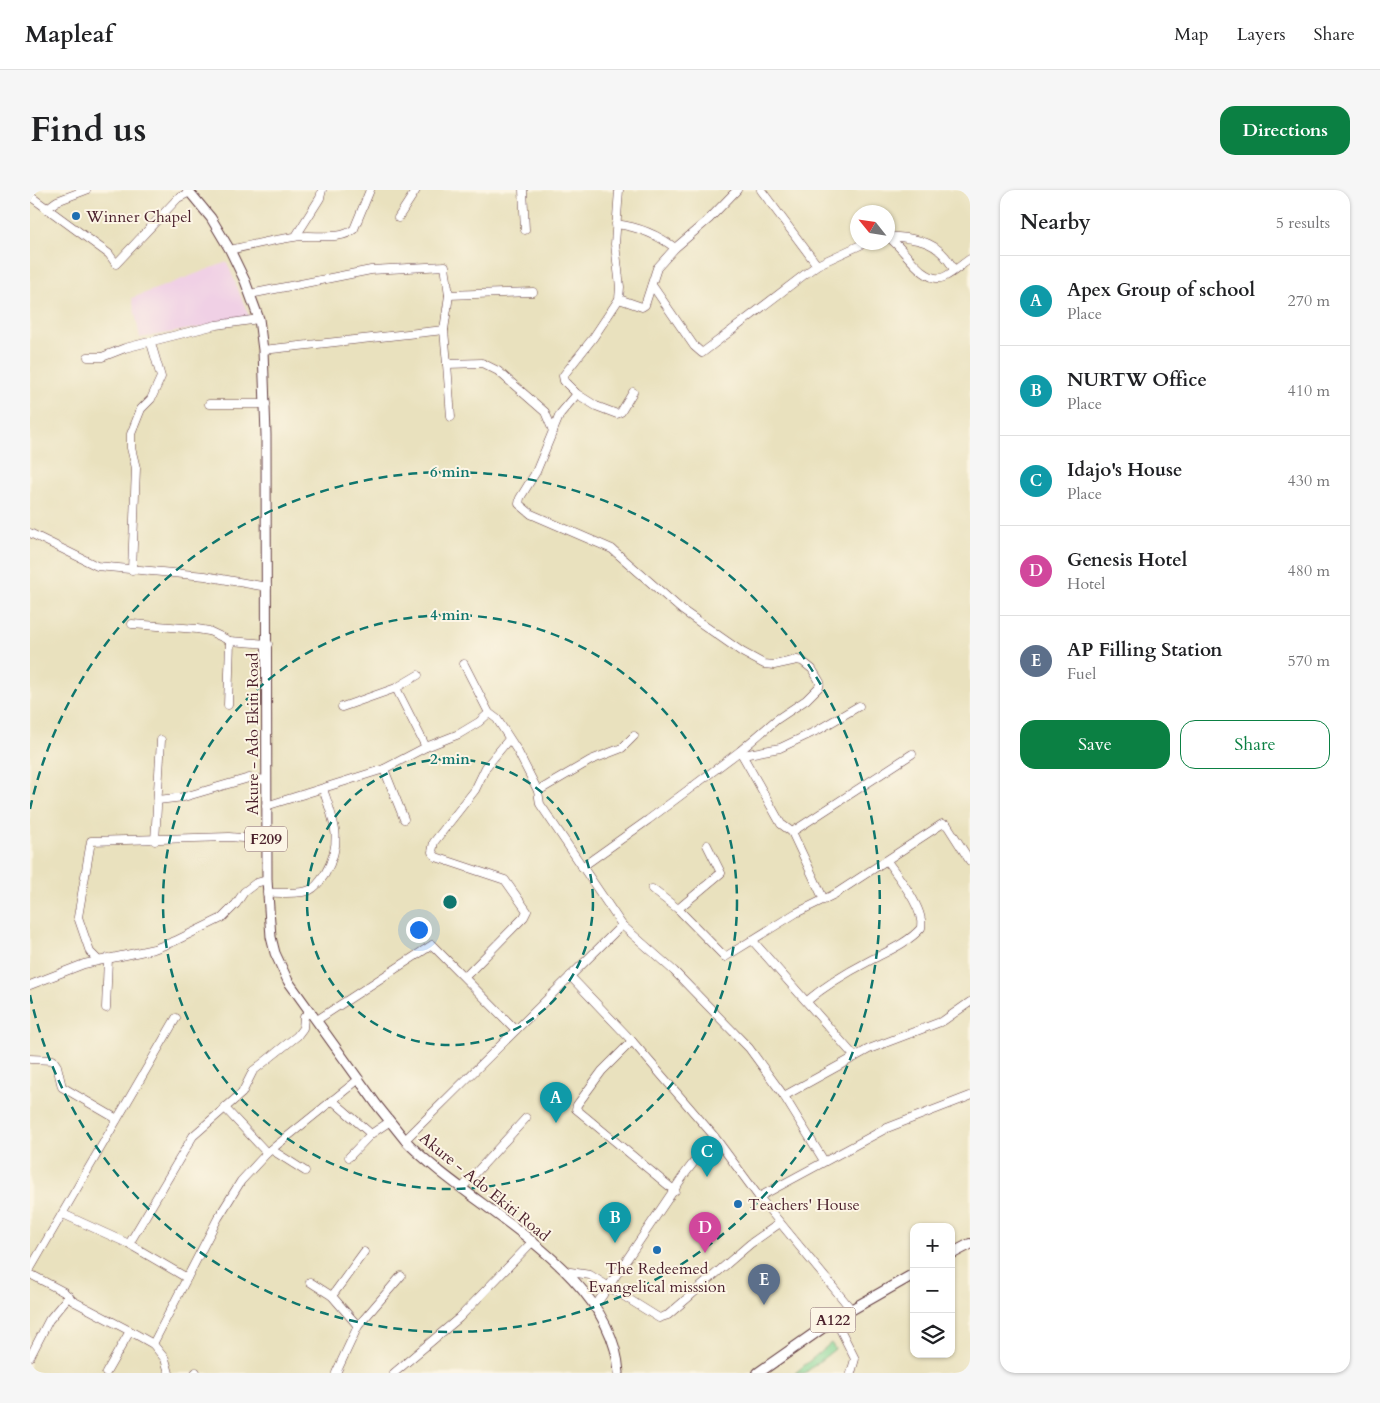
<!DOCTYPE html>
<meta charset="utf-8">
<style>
:root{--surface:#fff;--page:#f6f6f6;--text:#202124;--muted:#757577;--line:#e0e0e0;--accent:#0b8043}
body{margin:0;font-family:Cardo,serif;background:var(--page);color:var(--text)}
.controls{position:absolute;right:15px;bottom:15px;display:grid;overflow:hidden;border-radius:10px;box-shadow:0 1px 4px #0004}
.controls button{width:45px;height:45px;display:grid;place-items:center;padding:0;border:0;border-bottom:1px solid var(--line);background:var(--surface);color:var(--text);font:25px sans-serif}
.compass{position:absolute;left:820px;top:15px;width:45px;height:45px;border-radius:50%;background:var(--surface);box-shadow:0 1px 4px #0004;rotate:300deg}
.you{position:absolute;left:388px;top:739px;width:18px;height:18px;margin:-12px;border:4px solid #fff;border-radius:50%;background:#1a73e8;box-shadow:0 0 0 8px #1a73e833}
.badge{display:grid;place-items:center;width:32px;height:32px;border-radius:50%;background:var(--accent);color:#fff;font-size:16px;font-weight:700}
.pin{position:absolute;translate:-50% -41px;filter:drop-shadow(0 1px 2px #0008)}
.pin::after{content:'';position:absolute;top:26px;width:18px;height:15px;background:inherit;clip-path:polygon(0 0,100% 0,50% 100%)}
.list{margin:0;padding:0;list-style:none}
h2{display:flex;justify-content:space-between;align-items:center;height:65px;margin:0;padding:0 20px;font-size:21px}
h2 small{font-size:16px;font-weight:400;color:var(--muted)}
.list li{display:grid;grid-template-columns:32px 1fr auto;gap:15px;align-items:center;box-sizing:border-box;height:90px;padding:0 20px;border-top:1px solid var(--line)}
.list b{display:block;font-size:19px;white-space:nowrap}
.list p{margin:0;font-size:16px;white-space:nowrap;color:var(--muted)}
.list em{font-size:16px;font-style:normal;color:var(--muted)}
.actions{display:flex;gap:10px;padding:15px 20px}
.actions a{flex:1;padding:11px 0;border:1px solid var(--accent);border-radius:15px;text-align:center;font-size:18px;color:var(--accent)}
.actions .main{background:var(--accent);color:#fff}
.icon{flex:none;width:28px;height:28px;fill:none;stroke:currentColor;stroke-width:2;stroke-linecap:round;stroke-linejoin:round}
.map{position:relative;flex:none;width:940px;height:1183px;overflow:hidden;border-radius:15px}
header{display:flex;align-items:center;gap:30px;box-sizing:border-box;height:70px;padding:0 25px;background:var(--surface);border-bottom:1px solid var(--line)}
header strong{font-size:24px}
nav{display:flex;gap:28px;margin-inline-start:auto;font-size:18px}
.intro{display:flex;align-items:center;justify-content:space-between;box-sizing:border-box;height:120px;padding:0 30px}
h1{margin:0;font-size:35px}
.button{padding:12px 22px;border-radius:15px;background:var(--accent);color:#fff;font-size:18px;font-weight:700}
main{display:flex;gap:30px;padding:0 30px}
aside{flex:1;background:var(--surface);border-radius:15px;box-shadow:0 1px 4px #0004}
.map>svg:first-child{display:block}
.built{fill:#f0d0e5}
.green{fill:#86d696;stroke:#687a60}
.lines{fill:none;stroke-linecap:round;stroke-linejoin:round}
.minor-casing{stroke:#623c41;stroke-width:9}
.major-casing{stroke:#623c41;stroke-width:11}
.highway-casing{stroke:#623c41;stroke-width:12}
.minor{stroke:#fff;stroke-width:8}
.major{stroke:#fff;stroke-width:9}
.highway{stroke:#fff;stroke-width:10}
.ring{fill:none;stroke:#0f766e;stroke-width:2.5;stroke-dasharray:9 6}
.poi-dot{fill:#1f6fb2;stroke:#fcf5e5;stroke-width:2}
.labels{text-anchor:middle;stroke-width:4;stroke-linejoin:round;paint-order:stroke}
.shield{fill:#fcf5e5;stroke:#7f5f63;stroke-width:1}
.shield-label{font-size:15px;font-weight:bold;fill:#4a1f2b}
.poi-label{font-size:16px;fill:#4a1f2b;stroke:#fcf5e5;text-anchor:start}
.street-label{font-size:16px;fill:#4a1f2b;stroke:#fcf5e5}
.centre{fill:#0f766e;stroke:#fcf5e5;stroke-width:2.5}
.ring-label{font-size:15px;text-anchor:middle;font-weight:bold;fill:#0f766e;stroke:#fcf5e5;stroke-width:4;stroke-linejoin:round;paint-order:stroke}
</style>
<header>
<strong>Mapleaf</strong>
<nav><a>Map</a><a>Layers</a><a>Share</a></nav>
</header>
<div class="intro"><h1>Find us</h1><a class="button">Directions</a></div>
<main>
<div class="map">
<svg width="940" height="1183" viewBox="0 0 940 1183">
<rect width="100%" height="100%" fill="#fcf5e5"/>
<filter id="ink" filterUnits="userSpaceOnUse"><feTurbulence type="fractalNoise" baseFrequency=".02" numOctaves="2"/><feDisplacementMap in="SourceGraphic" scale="10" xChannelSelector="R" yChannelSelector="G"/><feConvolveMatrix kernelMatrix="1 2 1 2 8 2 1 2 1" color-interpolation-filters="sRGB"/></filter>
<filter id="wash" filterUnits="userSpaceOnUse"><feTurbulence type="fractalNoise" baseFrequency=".0096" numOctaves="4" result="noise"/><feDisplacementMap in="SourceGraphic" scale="20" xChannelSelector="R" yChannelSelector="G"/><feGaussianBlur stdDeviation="1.12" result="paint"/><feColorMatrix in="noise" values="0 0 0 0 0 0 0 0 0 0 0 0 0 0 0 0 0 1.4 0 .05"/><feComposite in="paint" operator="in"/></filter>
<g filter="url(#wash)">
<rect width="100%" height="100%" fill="#e9e1be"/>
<path class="built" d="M197 72 220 129 110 148 102 108Z"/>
<path class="green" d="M801 1153 805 1159 775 1183H765Z"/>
</g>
<g filter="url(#ink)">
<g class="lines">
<g class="minor-casing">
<g id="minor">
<path d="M493 0 495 40"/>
<path d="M731 0 787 75"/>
<path d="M0 6 79 64 86 74 148 8 160 2"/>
<path d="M16 19 27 11 56 0"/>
<path d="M368 28 386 0"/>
<path d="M586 34C609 37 627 44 645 58L679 29 707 0"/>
<path d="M266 46 290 8 292 0"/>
<path d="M858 46C888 49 909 50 924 80"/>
<path d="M858 47C872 55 894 96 914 87 923 83 932 74 940 69"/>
<path d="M200 60C221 55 242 50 264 47 282 43 309 52 324 39L340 0"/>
<path d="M622 95 664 156 672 163 787 75 837 52"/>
<path d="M220 104 341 80 415 76 419 105 414 140 417 174 452 173 468 181 515 222 523 241"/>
<path d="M419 105 503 102"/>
<path d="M589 109 612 117 615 115 627 78 645 58"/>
<path d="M233 160 414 140"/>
<path d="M58 167H72L95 158 186 135 229 129"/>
<path d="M417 174 421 227"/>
<path d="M547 204 566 216 587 224 591 222 603 202"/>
<path d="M179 214H236"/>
<path d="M0 343 67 376 175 386 237 397"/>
<path d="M102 380 106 278 101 258V244L111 219 121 209 131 187 121 153"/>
<path d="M102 434 167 439 179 441 200 451 238 454"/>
<path d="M434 474 459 523 467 529 487 560 508 601 510 614 592 735 644 781 719 858 754 906 794 971"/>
<path d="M366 498 396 557"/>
<path d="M198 515 200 451"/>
<path d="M312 517 366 498 388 485"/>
<path d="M710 561 751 634 762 642 794 710"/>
<path d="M713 565 750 558 788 540 829 516"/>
<path d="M354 579 374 629"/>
<path d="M508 601 561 570 592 558 604 546"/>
<path d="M128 610 154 607 219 588 236 590"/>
<path d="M236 616 354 579 396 557 429 544 449 532 459 523"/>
<path d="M762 642 882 564"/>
<path d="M125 651 131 550"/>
<path d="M552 677 618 630 710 561 746 530 776 510 789 497 790 492 782 479 772 471 767 470 744 475 734 474 712 462 652 420 582 359 501 324 489 314 490 308 506 282 530 224 547 204 534 191 533 186 563 148 589 109 590 97 585 54 589 0"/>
<path d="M622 699 648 719 695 767 766 723 805 704 912 634 917 635 940 671"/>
<path d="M237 703C250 702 268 705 280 700 287 697 291 690 295 684 314 651 304 632 293 599"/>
<path d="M648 719 691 683 677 655"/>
<path d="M723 751 825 867"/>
<path d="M68 770 60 762 48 727 61 651 199 647 237 650"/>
<path d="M540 786 602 851 684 946 729 1007 821 1119"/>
<path d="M435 787 494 727 497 721 475 690 406 667 402 662 404 652 445 600 456 577 479 549"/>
<path d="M0 795 54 774 124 759 145 751 192 728 206 714 214 702 226 693 237 690"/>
<path d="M777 811C796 795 816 783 839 771 856 762 878 753 891 738 895 719 868 687 857 671"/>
<path d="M76 818 78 768"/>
<path d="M287 830 402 755 486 840"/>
<path d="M602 851 572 881 547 915 546 919 645 1001"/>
<path d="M0 869 23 870 27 876 32 897 87 929"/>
<path d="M754 906 839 859 913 831 940 812"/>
<path d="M302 910 341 944"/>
<path d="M194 917 237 963"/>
<path d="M375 950 592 735"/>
<path d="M242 960 275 981"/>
<path d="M319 967 341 944 359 932"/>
<path d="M431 999 496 928"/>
<path d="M729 1007 857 938 940 906"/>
<path d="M33 1024 99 1054 157 1088"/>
<path d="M99 1054 163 946 212 903 223 881 267 846 273 838 274 827 280 821"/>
<path d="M0 1079 146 828"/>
<path d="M534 1081 560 1085 629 1128 638 1125 720 1054 750 1033"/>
<path d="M0 1084 34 1102 43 1111 100 1141"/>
<path d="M280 1092 302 1106 328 1136"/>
<path d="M302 1106 334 1062"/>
<path d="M564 1118 654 985 684 946"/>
<path d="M805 1129 825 1169 821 1183"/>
<path d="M123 1154 135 1169 139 1183"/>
<path d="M0 1167 19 1130 39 1106"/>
<path d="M76 1183 100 1141 123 1154 188 1028 211 991 237 963 329 889"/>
<path d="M165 1183 166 1182"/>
<path d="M306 1183 328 1136 371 1086"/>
<path d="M364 1183 429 1128 503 1051"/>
</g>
</g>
<g class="major-casing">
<path id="major" d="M158 0 181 28 200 60 215 91 229 129 233 160 236 245 237 690 241 747 245 763 258 791 347 915 375 950C438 1017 583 1079 589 1183"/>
</g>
<g class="highway-casing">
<g id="highway">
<path d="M921 1064 940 1054"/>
<path d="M728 1183 805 1129 884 1084"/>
</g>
</g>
<use href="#minor" class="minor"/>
<use href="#major" class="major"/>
<use href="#highway" class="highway"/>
</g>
</g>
<g class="ring">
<circle cx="420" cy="712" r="143"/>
<circle cx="420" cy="712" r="287"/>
<path d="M0 619A430 430 0 1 1 0 805"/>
</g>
<g class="poi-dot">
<circle cx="46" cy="26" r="5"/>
<circle cx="708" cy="1014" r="5"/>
<circle cx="627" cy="1060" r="5"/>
</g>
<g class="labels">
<g class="shield">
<rect x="215" y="636.5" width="42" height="25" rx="4"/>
<rect x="780.5" y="1117.5" width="45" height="25" rx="4"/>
</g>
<g class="shield-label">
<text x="236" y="654">F209</text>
<text x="803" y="1135">A122</text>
</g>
<g class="poi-label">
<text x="56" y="32">Winner Chapel</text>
<text x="718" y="1020">Teachers' House</text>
<text x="627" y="1084" text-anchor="middle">The Redeemed<tspan x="627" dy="18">Evangelical misssion</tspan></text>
</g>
<g class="street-label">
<text transform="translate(222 544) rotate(-90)" y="6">Akure - Ado Ekiti Road</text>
<text transform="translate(455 996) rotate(39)" y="6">Akure - Ado Ekiti Road</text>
</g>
</g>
<circle cx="420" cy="712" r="8" class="centre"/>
<g class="ring-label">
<text x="420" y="287">6 min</text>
<text x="420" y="430">4 min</text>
<text x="420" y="574">2 min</text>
</g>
</svg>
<div class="controls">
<button>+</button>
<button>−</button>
<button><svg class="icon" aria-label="layers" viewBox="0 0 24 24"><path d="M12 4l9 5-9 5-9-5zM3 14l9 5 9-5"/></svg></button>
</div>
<svg class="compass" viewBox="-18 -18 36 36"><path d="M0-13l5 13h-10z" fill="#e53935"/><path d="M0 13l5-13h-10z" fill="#757577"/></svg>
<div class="you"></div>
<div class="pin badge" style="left:526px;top:933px;background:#0f9aa8">A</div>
<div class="pin badge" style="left:585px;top:1053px;background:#0f9aa8">B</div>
<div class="pin badge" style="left:677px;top:987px;background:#0f9aa8">C</div>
<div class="pin badge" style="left:675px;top:1063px;background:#d1479c">D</div>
<div class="pin badge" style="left:734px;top:1115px;background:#5c6f8a">E</div>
</div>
<aside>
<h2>Nearby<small>5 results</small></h2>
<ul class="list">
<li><span class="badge" style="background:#0f9aa8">A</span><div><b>Apex Group of school</b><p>Place</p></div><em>270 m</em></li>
<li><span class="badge" style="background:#0f9aa8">B</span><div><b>NURTW Office</b><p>Place</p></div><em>410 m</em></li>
<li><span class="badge" style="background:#0f9aa8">C</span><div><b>Idajo's House</b><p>Place</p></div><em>430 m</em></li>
<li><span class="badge" style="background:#d1479c">D</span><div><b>Genesis Hotel</b><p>Hotel</p></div><em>480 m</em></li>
<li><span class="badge" style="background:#5c6f8a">E</span><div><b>AP Filling Station</b><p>Fuel</p></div><em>570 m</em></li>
</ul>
<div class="actions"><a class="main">Save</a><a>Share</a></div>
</aside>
</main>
